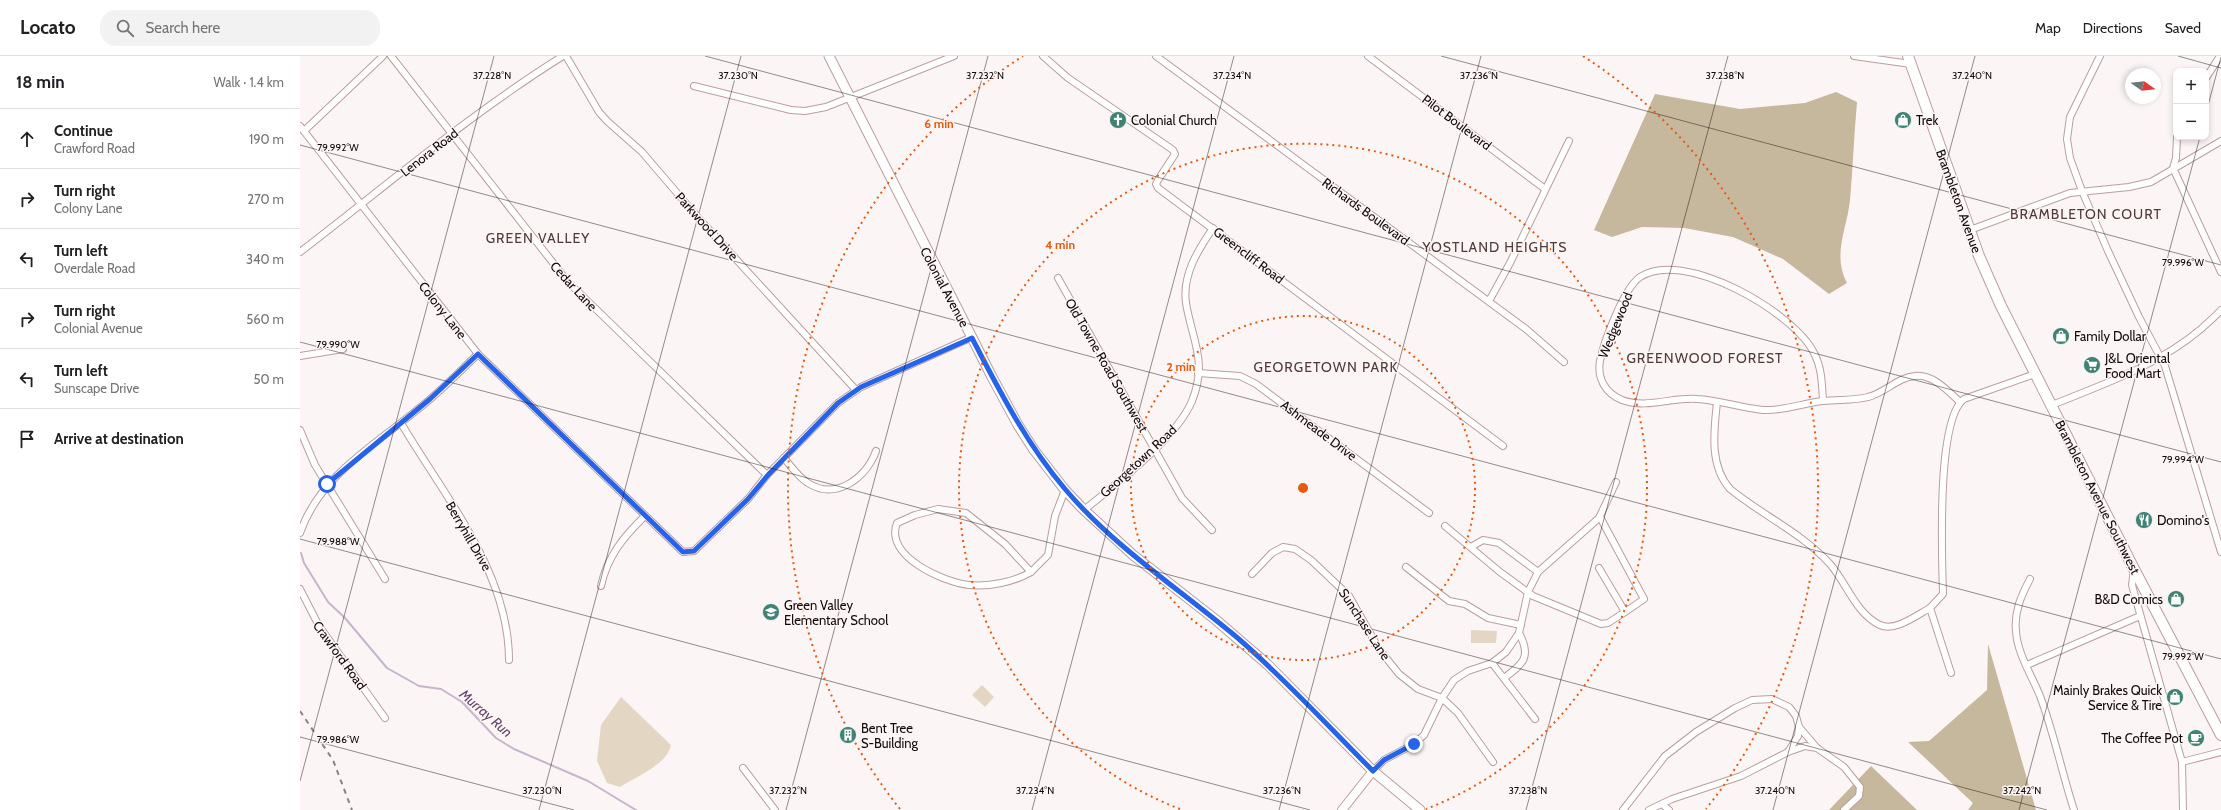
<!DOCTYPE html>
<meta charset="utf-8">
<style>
:root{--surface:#fff;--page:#f2f2f2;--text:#202124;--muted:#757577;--line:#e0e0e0}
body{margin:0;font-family:Cabin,sans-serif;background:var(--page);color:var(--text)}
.controls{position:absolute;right:12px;top:12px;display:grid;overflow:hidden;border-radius:8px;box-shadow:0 2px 6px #0003}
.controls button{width:36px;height:36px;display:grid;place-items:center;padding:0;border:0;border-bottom:1px solid var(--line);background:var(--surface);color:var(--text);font:20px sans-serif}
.compass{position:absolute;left:1825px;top:12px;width:36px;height:36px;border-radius:50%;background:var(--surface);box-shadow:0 2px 6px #0003;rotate:105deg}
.stop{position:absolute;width:12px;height:12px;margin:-9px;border:3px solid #2563eb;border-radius:50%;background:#fff}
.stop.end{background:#2563eb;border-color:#fff;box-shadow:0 1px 4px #0008}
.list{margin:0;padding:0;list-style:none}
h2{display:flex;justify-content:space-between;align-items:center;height:52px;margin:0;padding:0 16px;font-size:17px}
h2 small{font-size:13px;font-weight:400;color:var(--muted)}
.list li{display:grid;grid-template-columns:26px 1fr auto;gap:12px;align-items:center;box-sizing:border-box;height:60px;padding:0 16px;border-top:1px solid var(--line)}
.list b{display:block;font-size:15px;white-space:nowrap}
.list p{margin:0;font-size:13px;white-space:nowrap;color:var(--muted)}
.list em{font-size:13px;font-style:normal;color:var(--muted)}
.icon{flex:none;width:22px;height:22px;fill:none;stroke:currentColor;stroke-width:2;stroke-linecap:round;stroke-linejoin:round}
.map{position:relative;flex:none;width:1921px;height:754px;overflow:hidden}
header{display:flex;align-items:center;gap:24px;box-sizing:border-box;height:56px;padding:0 20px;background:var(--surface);border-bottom:1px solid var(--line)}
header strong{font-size:19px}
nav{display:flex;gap:22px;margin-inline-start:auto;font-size:14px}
.search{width:280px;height:36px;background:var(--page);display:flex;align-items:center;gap:10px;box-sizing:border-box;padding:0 14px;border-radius:16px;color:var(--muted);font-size:15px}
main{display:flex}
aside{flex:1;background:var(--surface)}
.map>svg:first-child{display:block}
.green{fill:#e3d7c3}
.forest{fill:#c6b89c}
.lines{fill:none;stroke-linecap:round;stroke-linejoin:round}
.stream{stroke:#c7b4cd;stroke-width:2}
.minor-casing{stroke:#bb9e9d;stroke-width:8}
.tertiary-casing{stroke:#bb9e9d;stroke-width:10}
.secondary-casing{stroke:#bb9e9d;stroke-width:11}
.primary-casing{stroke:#bb9e9d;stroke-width:12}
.minor{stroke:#fff;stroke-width:6}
.tertiary{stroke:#fff;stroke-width:8}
.secondary{stroke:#fff;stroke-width:9}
.primary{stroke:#fff;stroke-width:10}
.rail{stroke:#8b8383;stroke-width:2;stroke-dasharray:5 5;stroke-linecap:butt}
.route{stroke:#2563eb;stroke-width:5}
.ticks{fill:none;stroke:#130909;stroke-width:1;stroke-opacity:0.45}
.ring{fill:none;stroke:#e8590c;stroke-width:2;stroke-dasharray:2 4}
.labels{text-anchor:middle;stroke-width:3;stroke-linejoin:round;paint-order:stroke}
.poi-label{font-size:13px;fill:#130909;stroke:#fcf5f5;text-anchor:start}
.street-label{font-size:13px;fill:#130909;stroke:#fcf5f5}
.neighbourhood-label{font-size:14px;letter-spacing:1px;fill:#523a39;stroke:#fcf5f5}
.water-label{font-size:14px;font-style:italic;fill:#63466c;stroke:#fcf5f5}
.ticks-label{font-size:10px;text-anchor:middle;fill:#130909;stroke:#fcf5f5;stroke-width:3;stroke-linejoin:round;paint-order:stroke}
.centre{fill:#e8590c;stroke:#fcf5f5;stroke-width:2}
.ring-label{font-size:12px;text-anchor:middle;font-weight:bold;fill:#e8590c;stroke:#fcf5f5;stroke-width:3;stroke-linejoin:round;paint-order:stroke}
</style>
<header>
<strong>Locato</strong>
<div class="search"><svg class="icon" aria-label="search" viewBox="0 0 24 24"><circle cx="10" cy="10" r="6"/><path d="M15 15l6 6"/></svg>Search here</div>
<nav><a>Map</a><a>Directions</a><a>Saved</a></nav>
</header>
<main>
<aside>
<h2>18 min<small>Walk · 1.4 km</small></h2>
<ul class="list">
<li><svg class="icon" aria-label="ahead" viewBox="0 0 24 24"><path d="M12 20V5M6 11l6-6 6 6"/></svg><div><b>Continue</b><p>Crawford Road</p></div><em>190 m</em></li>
<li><svg class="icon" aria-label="right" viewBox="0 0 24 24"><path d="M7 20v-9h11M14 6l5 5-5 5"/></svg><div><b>Turn right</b><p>Colony Lane</p></div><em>270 m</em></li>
<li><svg class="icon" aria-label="left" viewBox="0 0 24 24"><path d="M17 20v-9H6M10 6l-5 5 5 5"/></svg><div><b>Turn left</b><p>Overdale Road</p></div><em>340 m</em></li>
<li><svg class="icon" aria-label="right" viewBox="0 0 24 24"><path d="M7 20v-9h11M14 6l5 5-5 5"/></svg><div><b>Turn right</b><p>Colonial Avenue</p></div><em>560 m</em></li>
<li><svg class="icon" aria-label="left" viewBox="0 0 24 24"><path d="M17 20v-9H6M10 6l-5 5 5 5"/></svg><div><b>Turn left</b><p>Sunscape Drive</p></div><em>50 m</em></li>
<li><svg class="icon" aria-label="arrive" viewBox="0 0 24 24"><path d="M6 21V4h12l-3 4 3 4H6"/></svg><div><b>Arrive at destination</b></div></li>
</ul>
</aside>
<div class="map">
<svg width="1921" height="754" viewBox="0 0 1921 754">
<rect width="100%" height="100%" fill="#fcf5f5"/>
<g class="green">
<path d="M1171 574 1197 575 1196 587H1171Z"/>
<path d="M682 629 694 641 685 651 672 639Z"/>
<path d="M321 641 371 689C367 709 335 721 320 731L307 727 297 705 301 669Z"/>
</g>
<g class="forest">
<path d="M1536 36 1557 46C1554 78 1553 111 1550 144 1547 173 1532 199 1547 227L1529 238 1483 203 1433 181 1384 172 1342 171 1312 181 1294 174 1355 38 1440 53 1505 47Z"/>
<path d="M1688 588 1736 754H1668L1673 747 1608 686 1629 685 1687 634Z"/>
<path d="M1571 710 1617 754H1529Z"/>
</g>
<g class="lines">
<path class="stream" d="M1 497 4 507 28 546 45 562 87 612 119 630 141 633 162 646 196 682 214 693 288 725 336 754"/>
<g class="minor-casing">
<g id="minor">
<path d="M91 0 268 226 467 419"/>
<path d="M266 0 299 56 307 65 342 96 401 165 556 334"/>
<path d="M743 0 768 22 873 94 875 98 858 124 856 128 858 132 1203 390"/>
<path d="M856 0 1226 273 1264 306"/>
<path d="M1068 0 1245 133"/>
<path d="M1554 0 1611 8"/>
<path d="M1800 0 1770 61 1767 83 1770 102 1782 135 1808 195 1839 261 1865 310 1921 496"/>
<path d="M1906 22 1920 0"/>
<path d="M394 30 491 54 505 55 526 51 654 0"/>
<path d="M0 70 178 298 383 496 394 495 448 443 467 419 538 347 561 331 672 281"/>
<path d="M4 75 83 0"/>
<path d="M1877 81 1876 102 1873 112 1921 216"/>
<path d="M1670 174 1770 137 1829 131 1851 126 1921 85"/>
<path d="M0 196C86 130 170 58 263 0"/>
<path d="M758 222 882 442 912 474"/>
<path d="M1189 245 1210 207 1269 85"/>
<path d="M0 300 43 293"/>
<path d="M898 317 940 320 956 328 1129 457"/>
<path d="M1523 345C1522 329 1522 312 1514 297 1494 256 1383 192 1340 221 1324 232 1304 285 1300 305 1297 322 1305 337 1322 344 1346 353 1372 341 1397 343 1419 344 1441 352 1463 354 1484 355 1503 347 1523 345 1538 343 1553 345 1568 341 1585 337 1598 321 1615 320 1633 318 1648 335 1660 346"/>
<path d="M1417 346C1414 375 1409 409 1430 433 1462 459 1502 477 1530 508 1546 526 1556 558 1580 569 1595 576 1617 559 1630 552"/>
<path d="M1752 349C1804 328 1857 310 1901 273 1907 267 1915 261 1921 254"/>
<path d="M101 367C144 440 209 516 209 604"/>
<path d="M0 374 15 409 85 523"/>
<path d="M484 402C491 410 498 421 508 427 536 445 566 422 576 395"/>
<path d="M638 453 666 457 705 488 731 516C714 526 689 531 669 529 643 526 584 500 597 467L615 459Z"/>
<path d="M784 454C817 427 876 383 892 345 908 305 892 284 886 247 882 219 898 194 913 172"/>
<path d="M1300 461 1344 543 1325 556"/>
<path d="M1145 470 1200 516 1233 540 1301 568 1308 567 1325 556 1299 512"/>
<path d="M0 477C19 421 73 390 117 354 139 337 158 317 178 298"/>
<path d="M1171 491 1183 484 1199 487 1238 516"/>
<path d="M1106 511 1149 545 1165 548 1188 562 1221 569"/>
<path d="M1834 513 1832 529 1835 540 1882 706 1883 754"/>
<path d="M731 516 748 499 755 460 765 434"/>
<path d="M952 518 972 497 983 491 995 493 1011 504 1049 540 1079 593 1099 618 1118 633 1142 642 1158 657 1193 706"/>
<path d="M1730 523C1721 540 1714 556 1716 575 1717 597 1732 620 1740 640 1754 677 1762 717 1774 754"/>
<path d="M301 530C307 501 324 480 345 460"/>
<path d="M0 533 19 570 85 662"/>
<path d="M1192 607 1235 663"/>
<path d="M1727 609 1840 560"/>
<path d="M1651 617 1630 552 1643 538C1642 501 1636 364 1664 343L1735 318"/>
<path d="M1204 622C1223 608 1232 601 1219 577"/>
<path d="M1499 671 1517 692 1544 711 1560 731 1559 740 1544 754"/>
<path d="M1488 696 1505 690 1517 692"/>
<path d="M1882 706 1921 696"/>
<path d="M443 712 475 754"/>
<path d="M1073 715 1084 704 1114 688 1124 679 1142 642 1154 624 1168 615 1192 607 1206 596 1219 577 1228 536 1238 516 1299 462 1316 426"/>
<path d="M1362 748 1369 754"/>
<path d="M1323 754 1365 700 1396 676 1435 652 1452 644 1472 643 1489 651 1496 660 1499 671 1498 680 1488 696 1441 720 1372 743 1349 754"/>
</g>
</g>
<g class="tertiary-casing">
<path id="tertiary" d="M1042 754 1073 715"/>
</g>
<g class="secondary-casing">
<path id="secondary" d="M529 0 692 321 718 369 734 394 765 434 784 454 833 499 916 564 967 608 1073 715 1120 754"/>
</g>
<g class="primary-casing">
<path id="primary" d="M1608 0 1679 200 1701 250 1834 513 1921 679"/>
</g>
<use href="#minor" class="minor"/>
<use href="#tertiary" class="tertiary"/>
<use href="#secondary" class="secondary"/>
<use href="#primary" class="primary"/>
<path class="rail" d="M0 655 33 704 52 754"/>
</g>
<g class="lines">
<path class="route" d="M27 428 130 343 178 298 383 496 394 495 448 443 468 419 538 347 561 331 672 282C699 334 726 387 765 433 815 492 881 534 940 584 987 625 1029 671 1073 715L1084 704 1114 688"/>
</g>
<path class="ticks" d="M405 0 1921 406M1141 0 1921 209M1878 0 1921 12M1906 57 1921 1M0 89 1921 603M0 286 1747 754M0 483 1010 754M0 681 274 754M0 725 194 0M239 754 441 0M486 754 688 0M732 754 934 0M979 754 1181 0M1226 754 1428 0M1473 754 1675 0M1719 754 1900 81"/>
<g class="ring">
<circle cx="1003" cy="432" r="172"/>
<path d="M880 753A344 344 0 1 1 1126 753"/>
<path d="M600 753A515 515 0 0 1 723 0M1283 0A515 515 0 0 1 1406 753"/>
</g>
<defs>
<g id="church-disc" transform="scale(0.9)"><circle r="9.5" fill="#408273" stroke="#fcf5f5"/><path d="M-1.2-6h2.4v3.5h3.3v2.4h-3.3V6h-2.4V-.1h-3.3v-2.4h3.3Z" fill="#fff"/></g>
<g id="shop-disc" transform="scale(0.9)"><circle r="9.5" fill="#408273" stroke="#fcf5f5"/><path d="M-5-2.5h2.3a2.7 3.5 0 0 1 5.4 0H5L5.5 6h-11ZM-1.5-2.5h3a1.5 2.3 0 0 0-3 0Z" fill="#fff"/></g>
<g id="supermarket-disc" transform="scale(0.9)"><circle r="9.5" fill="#408273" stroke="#fcf5f5"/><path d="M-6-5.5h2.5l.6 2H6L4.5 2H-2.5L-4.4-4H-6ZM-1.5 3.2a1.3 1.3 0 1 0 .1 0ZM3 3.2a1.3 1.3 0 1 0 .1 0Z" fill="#fff"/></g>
<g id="restaurant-disc" transform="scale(0.9)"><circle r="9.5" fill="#408273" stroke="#fcf5f5"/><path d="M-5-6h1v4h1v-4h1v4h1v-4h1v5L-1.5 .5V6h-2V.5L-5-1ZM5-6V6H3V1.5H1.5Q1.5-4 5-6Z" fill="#fff"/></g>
<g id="school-disc" transform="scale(0.9)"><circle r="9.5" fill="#408273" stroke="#fcf5f5"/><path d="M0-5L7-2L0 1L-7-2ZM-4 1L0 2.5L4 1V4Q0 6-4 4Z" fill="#fff"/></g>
<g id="building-disc" transform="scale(0.9)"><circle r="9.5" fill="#408273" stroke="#fcf5f5"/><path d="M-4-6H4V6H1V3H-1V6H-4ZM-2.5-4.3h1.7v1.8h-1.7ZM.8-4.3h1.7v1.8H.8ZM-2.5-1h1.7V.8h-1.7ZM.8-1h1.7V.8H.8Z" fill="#fff"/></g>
<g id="cafe-disc" transform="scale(0.9)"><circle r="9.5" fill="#408273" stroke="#fcf5f5"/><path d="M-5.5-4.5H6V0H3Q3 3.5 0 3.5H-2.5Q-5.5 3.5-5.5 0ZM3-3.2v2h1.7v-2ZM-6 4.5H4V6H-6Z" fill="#fff"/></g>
</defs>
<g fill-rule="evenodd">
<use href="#church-disc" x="818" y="64"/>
<use href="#shop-disc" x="1603" y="64"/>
<use href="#shop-disc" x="1761" y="280"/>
<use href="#supermarket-disc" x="1792" y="309"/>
<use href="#restaurant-disc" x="1844" y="464"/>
<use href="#shop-disc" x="1876" y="543"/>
<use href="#school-disc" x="471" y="556"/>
<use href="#shop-disc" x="1875" y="641"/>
<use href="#building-disc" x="548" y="679"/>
<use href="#cafe-disc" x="1896" y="682"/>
</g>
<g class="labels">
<g class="poi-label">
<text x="831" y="69">Colonial Church</text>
<text x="1616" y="69">Trek</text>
<text x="1774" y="285">Family Dollar</text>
<text x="1805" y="307">J&amp;L Oriental<tspan x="1805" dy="15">Food Mart</tspan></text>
<text x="1857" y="469">Domino's</text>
<text x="1863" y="548" text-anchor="end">B&amp;D Comics</text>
<text x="484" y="554">Green Valley<tspan x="484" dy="15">Elementary School</tspan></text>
<text x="1862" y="639" text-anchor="end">Mainly Brakes Quick<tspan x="1862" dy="15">Service &amp; Tire</tspan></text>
<text x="561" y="677">Bent Tree<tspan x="561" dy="15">S-Building</tspan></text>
<text x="1883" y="687" text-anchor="end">The Coffee Pot</text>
</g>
<g class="street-label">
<text transform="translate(1157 66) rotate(37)" y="5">Pilot Boulevard</text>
<text transform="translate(129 96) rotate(-38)" y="5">Lenora Road</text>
<text transform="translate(1659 145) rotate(70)" y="5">Brambleton Avenue</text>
<text transform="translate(1066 155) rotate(36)" y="5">Richards Boulevard</text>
<text transform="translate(407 170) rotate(48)" y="5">Parkwood Drive</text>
<text transform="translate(949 199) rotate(37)" y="5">Greencliff Road</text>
<text transform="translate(274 230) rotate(47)" y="5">Cedar Lane</text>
<text transform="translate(645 231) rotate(62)" y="5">Colonial Avenue</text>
<text transform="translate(143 254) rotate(52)" y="5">Colony Lane</text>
<text transform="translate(1315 269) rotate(-68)" y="5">Wedgewood</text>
<text transform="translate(807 309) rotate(60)" y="5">Old Towne Road Southwest</text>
<text transform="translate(1019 374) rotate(37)" y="5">Ashmeade Drive</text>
<text transform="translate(838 405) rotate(-43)" y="5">Georgetown Road</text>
<text transform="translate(1798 441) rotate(63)" y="5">Brambleton Avenue Southwest</text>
<text transform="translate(169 480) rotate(60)" y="5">Berryhill Drive</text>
<text transform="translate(1065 568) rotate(57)" y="5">Sunchase Lane</text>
<text transform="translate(40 599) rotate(54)" y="5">Crawford Road</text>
</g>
<g class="neighbourhood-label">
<text x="1786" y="163">BRAMBLETON COURT</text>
<text x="238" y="187">GREEN VALLEY</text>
<text x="1195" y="196">YOSTLAND HEIGHTS</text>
<text x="1405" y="307">GREENWOOD FOREST</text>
<text x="1026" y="316">GEORGETOWN PARK</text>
</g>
<g class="water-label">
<text transform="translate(186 657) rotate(41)" y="5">Murray Run</text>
</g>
</g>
<g class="ticks-label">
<text x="192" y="23">37.228°N</text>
<text x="438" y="23">37.230°N</text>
<text x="685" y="23">37.232°N</text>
<text x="932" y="23">37.234°N</text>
<text x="1179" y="23">37.236°N</text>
<text x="1425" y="23">37.238°N</text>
<text x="1672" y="23">37.240°N</text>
<text x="38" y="95">79.992°W</text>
<text x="1883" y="210">79.996°W</text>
<text x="38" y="292">79.990°W</text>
<text x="1883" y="407">79.994°W</text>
<text x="38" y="489">79.988°W</text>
<text x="1883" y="604">79.992°W</text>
<text x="38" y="687">79.986°W</text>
<text x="242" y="738">37.230°N</text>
<text x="488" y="738">37.232°N</text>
<text x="735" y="738">37.234°N</text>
<text x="982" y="738">37.236°N</text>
<text x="1228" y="738">37.238°N</text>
<text x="1475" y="738">37.240°N</text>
<text x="1722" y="738">37.242°N</text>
</g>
<circle cx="1003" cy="432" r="6" class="centre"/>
<g class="ring-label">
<text x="639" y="72">6 min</text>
<text x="760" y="193">4 min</text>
<text x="881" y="315">2 min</text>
</g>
</svg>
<div class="controls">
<button>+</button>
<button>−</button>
</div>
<svg class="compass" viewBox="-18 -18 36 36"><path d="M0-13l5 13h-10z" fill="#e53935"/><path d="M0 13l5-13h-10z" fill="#757577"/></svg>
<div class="stop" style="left:27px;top:428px"></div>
<div class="stop end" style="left:1114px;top:688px"></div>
</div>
</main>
